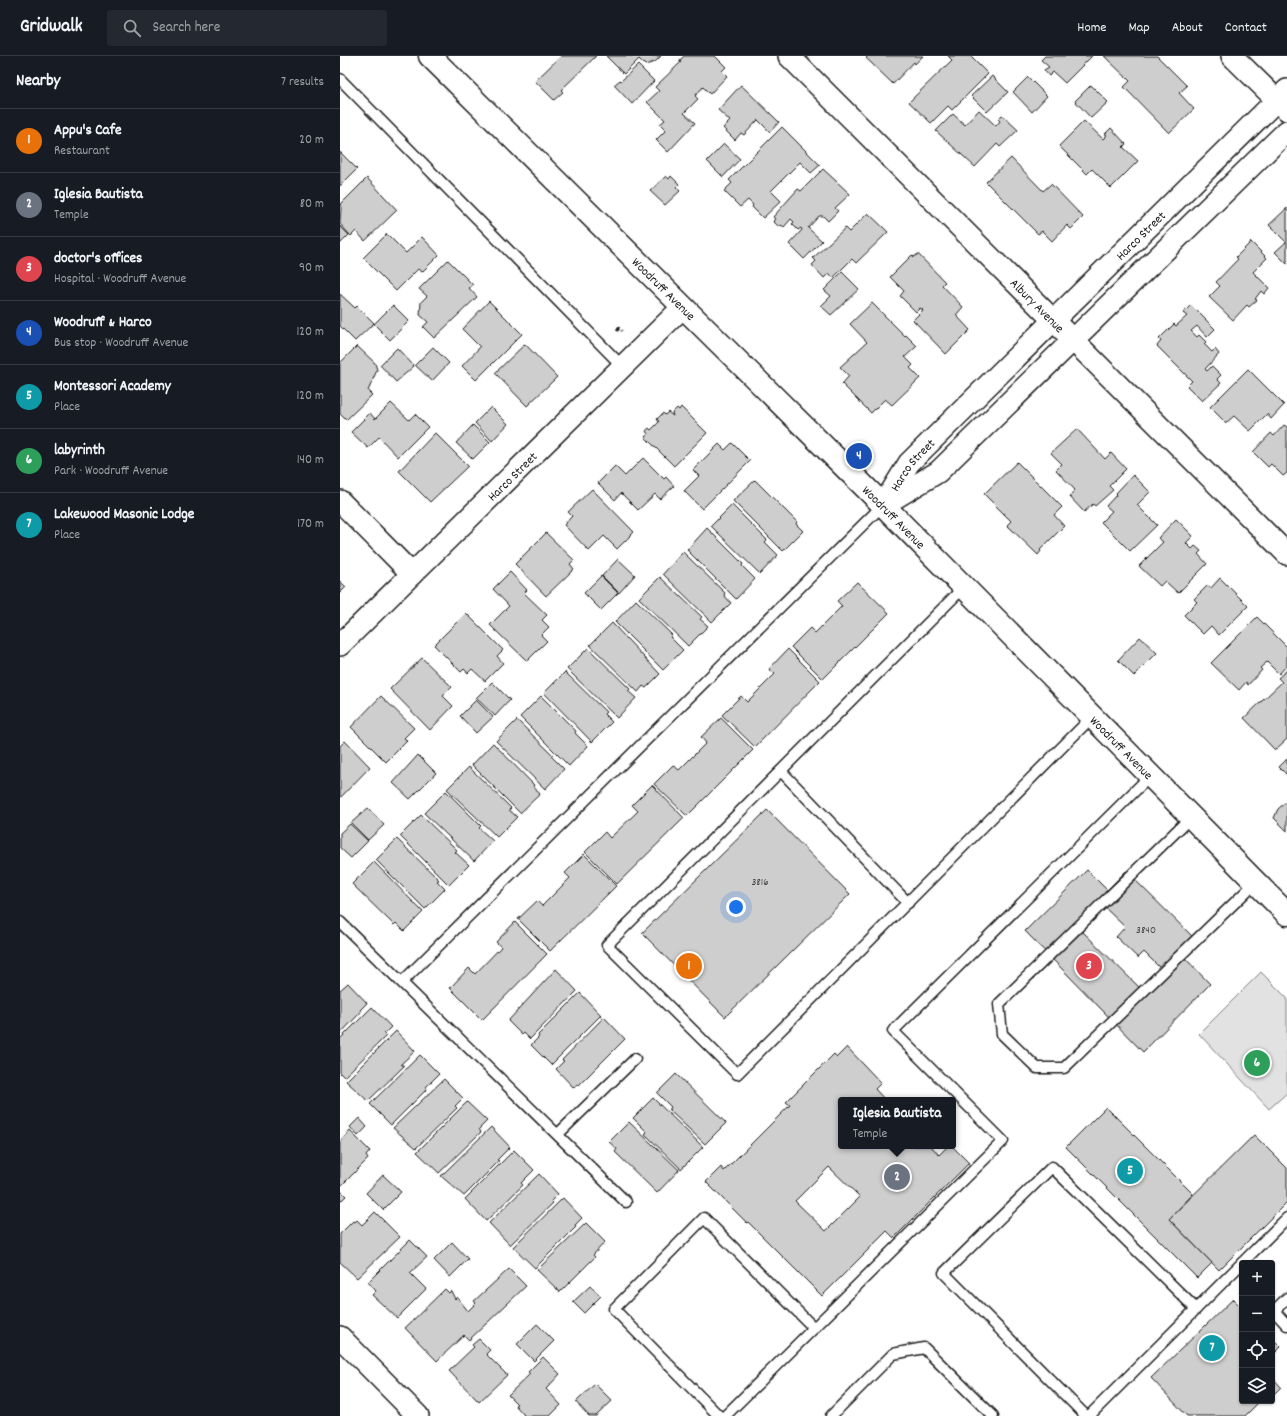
<!DOCTYPE html>
<meta charset="utf-8">
<style>
:root{--surface:#171b24;--page:#242831;--text:#f1f3f6;--muted:#9ea1a6;--line:#363941;--accent:#0f766e}
body{margin:0;font-family:Dekko,sans-serif;background:var(--page);color:var(--text)}
.controls{position:absolute;right:12px;bottom:12px;display:grid;overflow:hidden;border-radius:4px;box-shadow:0 1px 3px #0004}
.controls button{width:36px;height:36px;display:grid;place-items:center;padding:0;border:0;border-bottom:1px solid var(--line);background:var(--surface);color:var(--text);font:20px sans-serif}
.you{position:absolute;left:396px;top:851px;width:14px;height:14px;margin:-10px;border:3px solid #fff;border-radius:50%;background:#1a73e8;box-shadow:0 0 0 6px #1a73e833}
.badge{display:grid;place-items:center;width:26px;height:26px;border-radius:50%;background:var(--accent);color:#fff;font-size:13px;font-weight:700}
.pin{position:absolute;translate:-50% -50%;border:2px solid #fff;box-shadow:0 1px 4px #0006}
.popup{position:absolute;left:498px;top:1041px;width:118px;height:52px;box-sizing:border-box;display:grid;place-content:center;border-radius:4px;background:var(--surface);filter:drop-shadow(0 1px 3px #0005);font-size:13px;white-space:nowrap;color:var(--muted)}
.popup b{font-size:15px;color:var(--text)}
.popup::after{content:'';position:absolute;left:50%;top:100%;margin-left:-8px;border:8px solid transparent;border-top-color:var(--surface)}
.list{margin:0;padding:0;list-style:none}
h2{display:flex;justify-content:space-between;align-items:center;height:52px;margin:0;padding:0 16px;font-size:17px}
h2 small{font-size:13px;font-weight:400;color:var(--muted)}
.list li{display:grid;grid-template-columns:26px 1fr auto;gap:12px;align-items:center;box-sizing:border-box;height:64px;padding:0 16px;border-top:1px solid var(--line)}
.list b{display:block;font-size:15px;white-space:nowrap}
.list p{margin:0;font-size:13px;white-space:nowrap;color:var(--muted)}
.list em{font-size:13px;font-style:normal;color:var(--muted)}
.icon{flex:none;width:22px;height:22px;fill:none;stroke:currentColor;stroke-width:2;stroke-linecap:round;stroke-linejoin:round}
.map{position:relative;flex:none;width:947px;height:1360px;overflow:hidden}
header{display:flex;align-items:center;gap:24px;box-sizing:border-box;height:56px;padding:0 20px;background:var(--surface);border-bottom:1px solid var(--line)}
header strong{font-size:19px}
nav{display:flex;gap:22px;margin-inline-start:auto;font-size:14px}
.search{width:280px;height:36px;background:var(--page);display:flex;align-items:center;gap:10px;box-sizing:border-box;padding:0 14px;border-radius:4px;color:var(--muted);font-size:15px}
main{display:flex}
aside{flex:1;background:var(--surface)}
.map>svg:first-child{display:block}
.green{fill:#e2e2e2;stroke:#7f7f7f}
.building{fill:#cecece;stroke:#1c1c1c;fill-rule:evenodd}
.lines{fill:none;stroke-linecap:round;stroke-linejoin:round}
.service-casing{stroke:#1c1c1c;stroke-width:13}
.minor-casing{stroke:#1c1c1c;stroke-width:24}
.secondary-casing{stroke:#1c1c1c;stroke-width:25}
.path{stroke:#1c1c1c;stroke-width:2.5;stroke-dasharray:4 3;stroke-linecap:butt}
.service{stroke:#fff;stroke-width:10}
.minor{stroke:#fff;stroke-width:21}
.secondary{stroke:#fff;stroke-width:22}
.labels{text-anchor:middle;stroke-width:3;stroke-linejoin:round;paint-order:stroke}
.number-label{font-size:11px;fill:#484848}
.street-label{font-size:13px;fill:#1c1c1c;stroke:#fff}
</style>
<header>
<strong>Gridwalk</strong>
<div class="search"><svg class="icon" aria-label="search" viewBox="0 0 24 24"><circle cx="10" cy="10" r="6"/><path d="M15 15l6 6"/></svg>Search here</div>
<nav><a>Home</a><a>Map</a><a>About</a><a>Contact</a></nav>
</header>
<main>
<aside>
<h2>Nearby<small>7 results</small></h2>
<ul class="list">
<li><span class="badge" style="background:#e8710a">1</span><div><b>Appu's Cafe</b><p>Restaurant</p></div><em>20 m</em></li>
<li><span class="badge" style="background:#6b7280">2</span><div><b>Iglesia Bautista</b><p>Temple</p></div><em>80 m</em></li>
<li><span class="badge" style="background:#e0444e">3</span><div><b>doctor's offices</b><p>Hospital · Woodruff Avenue</p></div><em>90 m</em></li>
<li><span class="badge" style="background:#1a4fb4">4</span><div><b>Woodruff &amp; Harco</b><p>Bus stop · Woodruff Avenue</p></div><em>120 m</em></li>
<li><span class="badge" style="background:#0f9aa8">5</span><div><b>Montessori Academy</b><p>Place</p></div><em>120 m</em></li>
<li><span class="badge" style="background:#2e9e5b">6</span><div><b>labyrinth</b><p>Park · Woodruff Avenue</p></div><em>140 m</em></li>
<li><span class="badge" style="background:#0f9aa8">7</span><div><b>Lakewood Masonic Lodge</b><p>Place</p></div><em>170 m</em></li>
</ul>
</aside>
<div class="map">
<svg width="947" height="1360" viewBox="0 0 947 1360">
<rect width="100%" height="100%" fill="#fff"/>
<filter id="ink" filterUnits="userSpaceOnUse"><feTurbulence type="fractalNoise" baseFrequency=".025" numOctaves="2"/><feDisplacementMap in="SourceGraphic" scale="8" xChannelSelector="R" yChannelSelector="G"/><feConvolveMatrix kernelMatrix="1 2 1 2 8 2 1 2 1" color-interpolation-filters="sRGB"/></filter>
<g filter="url(#ink)">
<path class="green" d="M921 916 947 942V1037L929 1053 859 978Z"/>
<g class="building">
<path d="M221 0H256L221 34 223 36 214 44 195 25Z"/>
<path d="M266 0H321L315 6 305 9 299 3 284 18Z"/>
<path d="M344 0H375L386 11 382 15 387 20 370 38 363 31 355 40 358 43 344 57 355 67 328 96 316 84 326 74 320 68 325 64 307 46 319 35 315 31 341 6 339 5Z"/>
<path d="M528 0H583L575 8 574 6 553 28 526 2Z"/>
<path d="M608 0H630L648 18 612 54 608 50 591 67 569 46 612 4Z"/>
<path d="M705 0H752L725 27 713 16 709 20 704 14 709 11 701 4Z"/>
<path d="M764 0H817L847 30 839 37 854 53 829 77 784 31 790 25Z"/>
<path d="M298 9 314 25 292 48 274 29 280 24 281 25Z"/>
<path d="M652 20 668 36 647 56 631 40Z"/>
<path d="M688 21 707 40 692 56 673 36Z"/>
<path d="M401 29 439 66 430 76 418 64 404 79 401 77 395 84 383 72 390 65 378 54Z"/>
<path d="M751 29 768 46 751 62 735 45Z"/>
<path d="M639 54 656 70 660 65 658 63 662 59 678 74 660 91 657 88 635 111 596 75 613 58 625 69Z"/>
<path d="M744 65 763 83 767 79 765 78 771 72 786 88 783 91 798 105 771 132 752 113 747 118 719 90Z"/>
<path d="M442 71 480 109 471 117 460 106 431 135 441 145 423 162 412 151 413 149 408 144 400 151 384 135 392 127 389 124Z"/>
<path d="M384 88 400 103 383 121 367 105Z"/>
<path d="M0 96 17 113 0 130Z"/>
<path d="M671 102 703 135 711 128 743 161 731 173 727 169 712 185 702 175 698 178 646 126Z"/>
<path d="M483 113 510 138 495 152 498 155 488 165 483 160H479L468 172 482 185 464 203 449 188 462 174 461 172 458 174 452 168 454 166 451 163 444 171 441 169 439 171 433 165 435 163 433 161 458 133 461 135Z"/>
<path d="M326 120 329 123 331 120 339 128 336 131 340 135 325 149 310 135Z"/>
<path d="M27 122 57 154 25 185 16 175 11 180 0 168 1 151 0 149Z"/>
<path d="M947 152V208L935 196 946 186 929 169Z"/>
<path d="M528 157 548 176 516 207 512 203 493 222 489 217 484 222 472 209 476 205 473 202 505 172 509 176Z"/>
<path d="M0 170 9 179 0 188Z"/>
<path d="M47 178 66 197 82 181 99 199 82 216 78 213 56 235 23 202Z"/>
<path d="M911 186 927 202 913 216 929 232 924 238 921 235 915 243 917 244 909 251 907 249 893 264 869 241 880 230 876 226 898 203 896 201Z"/>
<path d="M578 198 605 226 602 229 623 251 616 259 630 274 606 298 573 264 583 254 580 252 576 256 560 240 564 235 550 221 572 199 574 201Z"/>
<path d="M108 204 133 229 129 232 137 241 94 282 83 271 88 266 80 259 81 246 87 240 79 233Z"/>
<path d="M502 216 519 233 491 259 481 250 491 240 484 234Z"/>
<path d="M0 238 15 252 17 250 34 267 15 285 0 270Z"/>
<path d="M149 245 182 278 136 324 122 310 140 291 122 273Z"/>
<path d="M532 247 565 280 566 279 577 290 565 301 573 309 570 312 580 322 552 349 545 343 531 357 502 328 509 320 500 311 527 286 510 268Z"/>
<path d="M53 249 69 265 50 284 34 268Z"/>
<path d="M851 249 875 273 867 281 857 270 851 275 857 281 859 279 866 286 864 288 872 296 875 293 879 298 865 313 867 315 872 310 881 319 877 323 881 327 862 345 847 330 852 325 817 290 821 285 819 283 834 268 836 270 847 260 843 257Z"/>
<path d="M185 288 217 321 187 350 155 317Z"/>
<path d="M17 290 35 307 37 314 28 335 32 339 6 364 0 358V307Z"/>
<path d="M93 291 109 307 92 325 75 309Z"/>
<path d="M57 292 74 310 56 326 40 309Z"/>
<path d="M908 313 944 349 931 363 927 358 910 375 894 360 886 367 870 351Z"/>
<path d="M51 347 69 364 75 358 88 371 58 401 39 381 28 392 11 376 30 357 35 363Z"/>
<path d="M151 351 168 368 152 385 135 367Z"/>
<path d="M341 351 367 377 334 410 305 381 308 378 306 375 309 372 311 374 319 366 317 363 323 357 325 359 328 356 333 360 332 357 337 352 339 354Z"/>
<path d="M133 369 150 386 133 403 116 387Z"/>
<path d="M944 369 947 371V417L943 420 931 408 928 411 913 396 931 377 934 380Z"/>
<path d="M737 373 765 403 771 397 786 413 769 430 773 434 755 450 753 448 744 456 729 440 735 434 716 414 722 408 711 397Z"/>
<path d="M95 377 128 410 90 446 59 415Z"/>
<path d="M392 387 410 405 362 453 344 435 359 420 353 414 379 388 385 394Z"/>
<path d="M303 402 324 423 326 421 334 430 320 443 315 438 298 454 281 437 275 444 258 427 275 410 285 420Z"/>
<path d="M677 406 722 451 714 459 724 470 700 494 701 495 698 499 667 469 671 465 644 438Z"/>
<path d="M793 419 810 436 797 449 817 469 790 495 761 466 772 455 766 450 777 438 776 437Z"/>
<path d="M415 424 457 466 456 468 463 475 443 495 393 445Z"/>
<path d="M252 433 294 476 277 493 264 480 249 495 224 469 232 460 228 456Z"/>
<path d="M392 449 427 484 425 486 438 499 420 518 371 470Z"/>
<path d="M836 463 853 480 846 487 852 493 855 490 861 495 858 498 867 508 838 537 825 525 820 530 799 510 823 486 818 482Z"/>
<path d="M367 472 403 508 402 510 415 523 396 543 347 494Z"/>
<path d="M206 477 234 504 230 508 234 513 206 540 175 508Z"/>
<path d="M343 496 385 537 384 539 391 547 372 566 323 518Z"/>
<path d="M278 503 295 519 279 537 262 520Z"/>
<path d="M170 516 187 534 184 537 207 559 202 564 209 571 201 579 207 585 187 605 150 569 169 550 153 533Z"/>
<path d="M261 520 278 537 261 554 244 537Z"/>
<path d="M320 521 362 561 360 563 368 570 348 590 299 542Z"/>
<path d="M880 522 908 550 879 579 871 570 863 578 844 559 857 546 854 543 868 529 871 532Z"/>
<path d="M0 525 6 531 0 537Z"/>
<path d="M517 526 549 557 483 623 451 591 470 572 475 577 502 550 497 545Z"/>
<path d="M296 544 332 579 330 581 343 594 323 614 275 566Z"/>
<path d="M126 557 163 594 157 600 163 607 145 625 132 613 128 617 124 613 121 616 94 589Z"/>
<path d="M917 561 947 591V609L939 618 927 606 920 612 922 614 908 629 906 626 899 634 871 607Z"/>
<path d="M272 567 320 618 306 632 303 630 298 636 250 589Z"/>
<path d="M800 581 817 597 794 620 778 604Z"/>
<path d="M248 592 290 633 288 635 296 642 277 662 227 613Z"/>
<path d="M448 593 480 625 415 691 382 659 401 640 407 646 435 618 429 613Z"/>
<path d="M82 602 112 631 103 640 113 650 90 674 50 633Z"/>
<path d="M947 614V683L935 694 904 662 942 626 938 622Z"/>
<path d="M225 616 266 656 264 658 272 666 252 686 204 637Z"/>
<path d="M152 626 170 644 155 660 136 642Z"/>
<path d="M41 640 74 672 64 682 67 685 46 706 11 671Z"/>
<path d="M201 640 236 675 235 677 248 690 229 710 180 661Z"/>
<path d="M136 644 153 661 136 677 120 660Z"/>
<path d="M381 662 413 694 347 760 314 728 333 709 339 714 366 687 361 681Z"/>
<path d="M177 664 213 699 211 700 224 713 205 733 156 685Z"/>
<path d="M5 685 30 711 0 742V690Z"/>
<path d="M153 687 194 729 193 730 200 738 180 757 132 709Z"/>
<path d="M78 699 96 717 70 743 53 727Z"/>
<path d="M947 703V719L939 711Z"/>
<path d="M129 711 171 752 169 754 177 761 157 781 107 733Z"/>
<path d="M312 729 344 762 277 828 245 796 265 776 270 782 298 755 292 749Z"/>
<path d="M106 735 141 770 139 772 153 785 134 805 84 757Z"/>
<path d="M947 745V775L934 762 938 753Z"/>
<path d="M28 752 44 769 28 784 11 767Z"/>
<path d="M427 754 510 838 385 961 302 877Z"/>
<path d="M81 759 117 794 115 796 129 809 109 829 60 780Z"/>
<path d="M10 768 28 785 11 802 0 792V777Z"/>
<path d="M57 783 99 824 97 825 105 833 85 853 36 804Z"/>
<path d="M244 798 276 830 210 895 178 863 197 845 202 850 230 822 225 817Z"/>
<path d="M34 806 83 856 64 875 56 867 54 869 12 828Z"/>
<path d="M747 814 767 834 786 815 859 887 844 901 870 928 803 996 685 875ZM762 849 785 871 776 881 798 902 804 896 826 918 806 938 739 872Z"/>
<path d="M175 866 207 898 142 964 110 932 129 912 135 918 161 891 156 886Z"/>
<path d="M216 913 237 935 190 983 184 977 182 979 168 965Z"/>
<path d="M8 927 27 947 20 954 21 956 0 978V934Z"/>
<path d="M240 937 261 959 211 1009 191 989 199 981 198 979Z"/>
<path d="M32 951 51 971 44 978 46 980 4 1021 0 1017V983Z"/>
<path d="M264 961 285 983 239 1029 237 1028 234 1032 216 1013 224 1005 222 1004Z"/>
<path d="M56 975 75 995 61 1008 64 1010 28 1045 6 1025Z"/>
<path d="M507 991 541 1027 535 1033 545 1044H501V1090H591L599 1099 608 1090H612L629 1107 554 1182 547 1175 482 1240 408 1166 407 1167 366 1126 381 1111 384 1115 450 1049 446 1046 494 998 497 1001ZM489 1111 520 1141 486 1175 455 1145Z"/>
<path d="M80 999 99 1018 86 1031 87 1033 51 1069 30 1048Z"/>
<path d="M336 1018 386 1067 365 1088 329 1054 331 1051 317 1037Z"/>
<path d="M104 1023 123 1042 115 1050 117 1052 76 1092 53 1072Z"/>
<path d="M313 1042 363 1091 341 1113 305 1078 307 1076 293 1062Z"/>
<path d="M127 1046 147 1065 139 1073 141 1076 99 1117 77 1096Z"/>
<path d="M766 1051 853 1138 829 1163 872 1207 857 1222 726 1091Z"/>
<path d="M19 1062 27 1071 18 1080 10 1071Z"/>
<path d="M289 1066 339 1114 317 1137 275 1096 277 1093 269 1086Z"/>
<path d="M151 1071 170 1091 157 1104 159 1105 124 1140 101 1120Z"/>
<path d="M10 1075 30 1095 26 1100 28 1103 0 1131V1086Z"/>
<path d="M914 1079 947 1112V1146L879 1214 829 1163Z"/>
<path d="M174 1094 194 1114 181 1127 183 1129 146 1165 125 1143Z"/>
<path d="M199 1118 218 1138 211 1145 213 1147 170 1189 149 1167Z"/>
<path d="M43 1119 61 1136 43 1154 26 1137Z"/>
<path d="M0 1134 6 1140 0 1146Z"/>
<path d="M223 1142 242 1162 235 1169 236 1171 195 1212 173 1191Z"/>
<path d="M35 1156 60 1181 17 1222 0 1206V1178L13 1165 15 1166 17 1164 22 1169Z"/>
<path d="M246 1167 265 1186 253 1199 255 1201 220 1236 197 1214Z"/>
<path d="M70 1184 87 1201 70 1217 86 1233 57 1262 32 1239 36 1235 28 1226Z"/>
<path d="M112 1186 128 1203 110 1221 94 1204Z"/>
<path d="M169 1213 186 1230 129 1284 124 1279 97 1305 65 1272 105 1233 109 1237 111 1235 115 1243 117 1241 128 1255 136 1247 134 1245Z"/>
<path d="M250 1230 261 1240 244 1257 233 1246Z"/>
<path d="M893 1243 902 1252V1345H920L905 1360H847L811 1322Z"/>
<path d="M197 1268 214 1285 194 1305 177 1288Z"/>
<path d="M932 1282 941 1291 932 1300Z"/>
<path d="M139 1283 150 1294 146 1298 167 1319 139 1346 109 1315 134 1291 132 1289Z"/>
<path d="M203 1301 220 1318 206 1333 221 1349 210 1360H183L184 1359 175 1349 177 1348 168 1339 190 1318 188 1316Z"/>
<path d="M932 1321 941 1331 933 1339H932Z"/>
<path d="M255 1328 272 1345 256 1360H249L236 1346Z"/>
</g>
<g class="lines">
<g class="service-casing">
<g id="service">
<path d="M0 23 283 311"/>
<path d="M624 531 267 889 397 1018 752 661"/>
<path d="M441 715 568 847"/>
<path d="M851 761 659 948 662 978 697 1012H724L916 826"/>
<path d="M0 866 286 1146"/>
<path d="M62 926 543 449"/>
<path d="M218 1078 295 1003"/>
<path d="M902 1207 947 1162"/>
<path d="M947 1242 934 1255 947 1269"/>
<path d="M379 1360 274 1253 364 1162 474 1272"/>
<path d="M385 1360 663 1085 553 975 810 720"/>
<path d="M491 1360 553 1298 584 1292 653 1360"/>
<path d="M746 1360 604 1217 712 1111 856 1253"/>
<path d="M749 1360 902 1207"/>
</g>
</g>
<g class="minor-casing">
<g id="minor">
<path id="s1" d="M449 0 947 498"/>
<path d="M892 0 947 54"/>
<path d="M0 445 72 518"/>
<path d="M545 448 598 416 947 75"/>
<path id="s2" d="M543 449 569 407 947 34"/>
<path id="s3" d="M0 589 343 251"/>
<path d="M0 1281 78 1360"/>
</g>
</g>
<g class="secondary-casing">
<g id="secondary">
<path id="s4" d="M90 0 543 449 947 858"/>
</g>
</g>
<path class="path" d="M277 275 279 272 282 275"/>
<use href="#service" class="service"/>
<use href="#minor" class="minor"/>
<use href="#secondary" class="secondary"/>
</g>
</g>
<g class="labels">
<g class="number-label">
<text x="420" y="829">3816</text>
<text x="806" y="877">3840</text>
</g>
<g class="street-label">
<text dy="5" stroke="none"><textPath href="#s2" startOffset="374">Harco Street</textPath></text>
<text dy="5" stroke="none"><textPath href="#s4" startOffset="330">Woodruff Avenue</textPath></text>
<text dy="5" stroke="none"><textPath href="#s1" startOffset="352">Albury Avenue</textPath></text>
<text dy="5" stroke="none"><textPath href="#s2" startOffset="50">Harco Street</textPath></text>
<text dy="5" stroke="none"><textPath href="#s3" startOffset="241">Harco Street</textPath></text>
<text dy="5" stroke="none"><textPath href="#s4" startOffset="654">Woodruff Avenue</textPath></text>
<text dy="5" stroke="none"><textPath href="#s4" startOffset="978">Woodruff Avenue</textPath></text>
</g>
</g>
</svg>
<div class="controls">
<button>+</button>
<button>−</button>
<button><svg class="icon" aria-label="locate" viewBox="0 0 24 24"><circle cx="12" cy="12" r="6"/><path d="M12 2v4M12 18v4M2 12h4M18 12h4"/></svg></button>
<button><svg class="icon" aria-label="layers" viewBox="0 0 24 24"><path d="M12 4l9 5-9 5-9-5zM3 14l9 5 9-5"/></svg></button>
</div>
<div class="you"></div>
<div class="pin badge" style="left:349px;top:910px;background:#e8710a">1</div>
<div class="pin badge" style="left:557px;top:1121px;background:#6b7280">2</div>
<div class="popup"><b>Iglesia Bautista</b>Temple</div>
<div class="pin badge" style="left:749px;top:910px;background:#e0444e">3</div>
<div class="pin badge" style="left:519px;top:400px;background:#1a4fb4">4</div>
<div class="pin badge" style="left:790px;top:1115px;background:#0f9aa8">5</div>
<div class="pin badge" style="left:917px;top:1007px;background:#2e9e5b">6</div>
<div class="pin badge" style="left:872px;top:1292px;background:#0f9aa8">7</div>
</div>
</main>
